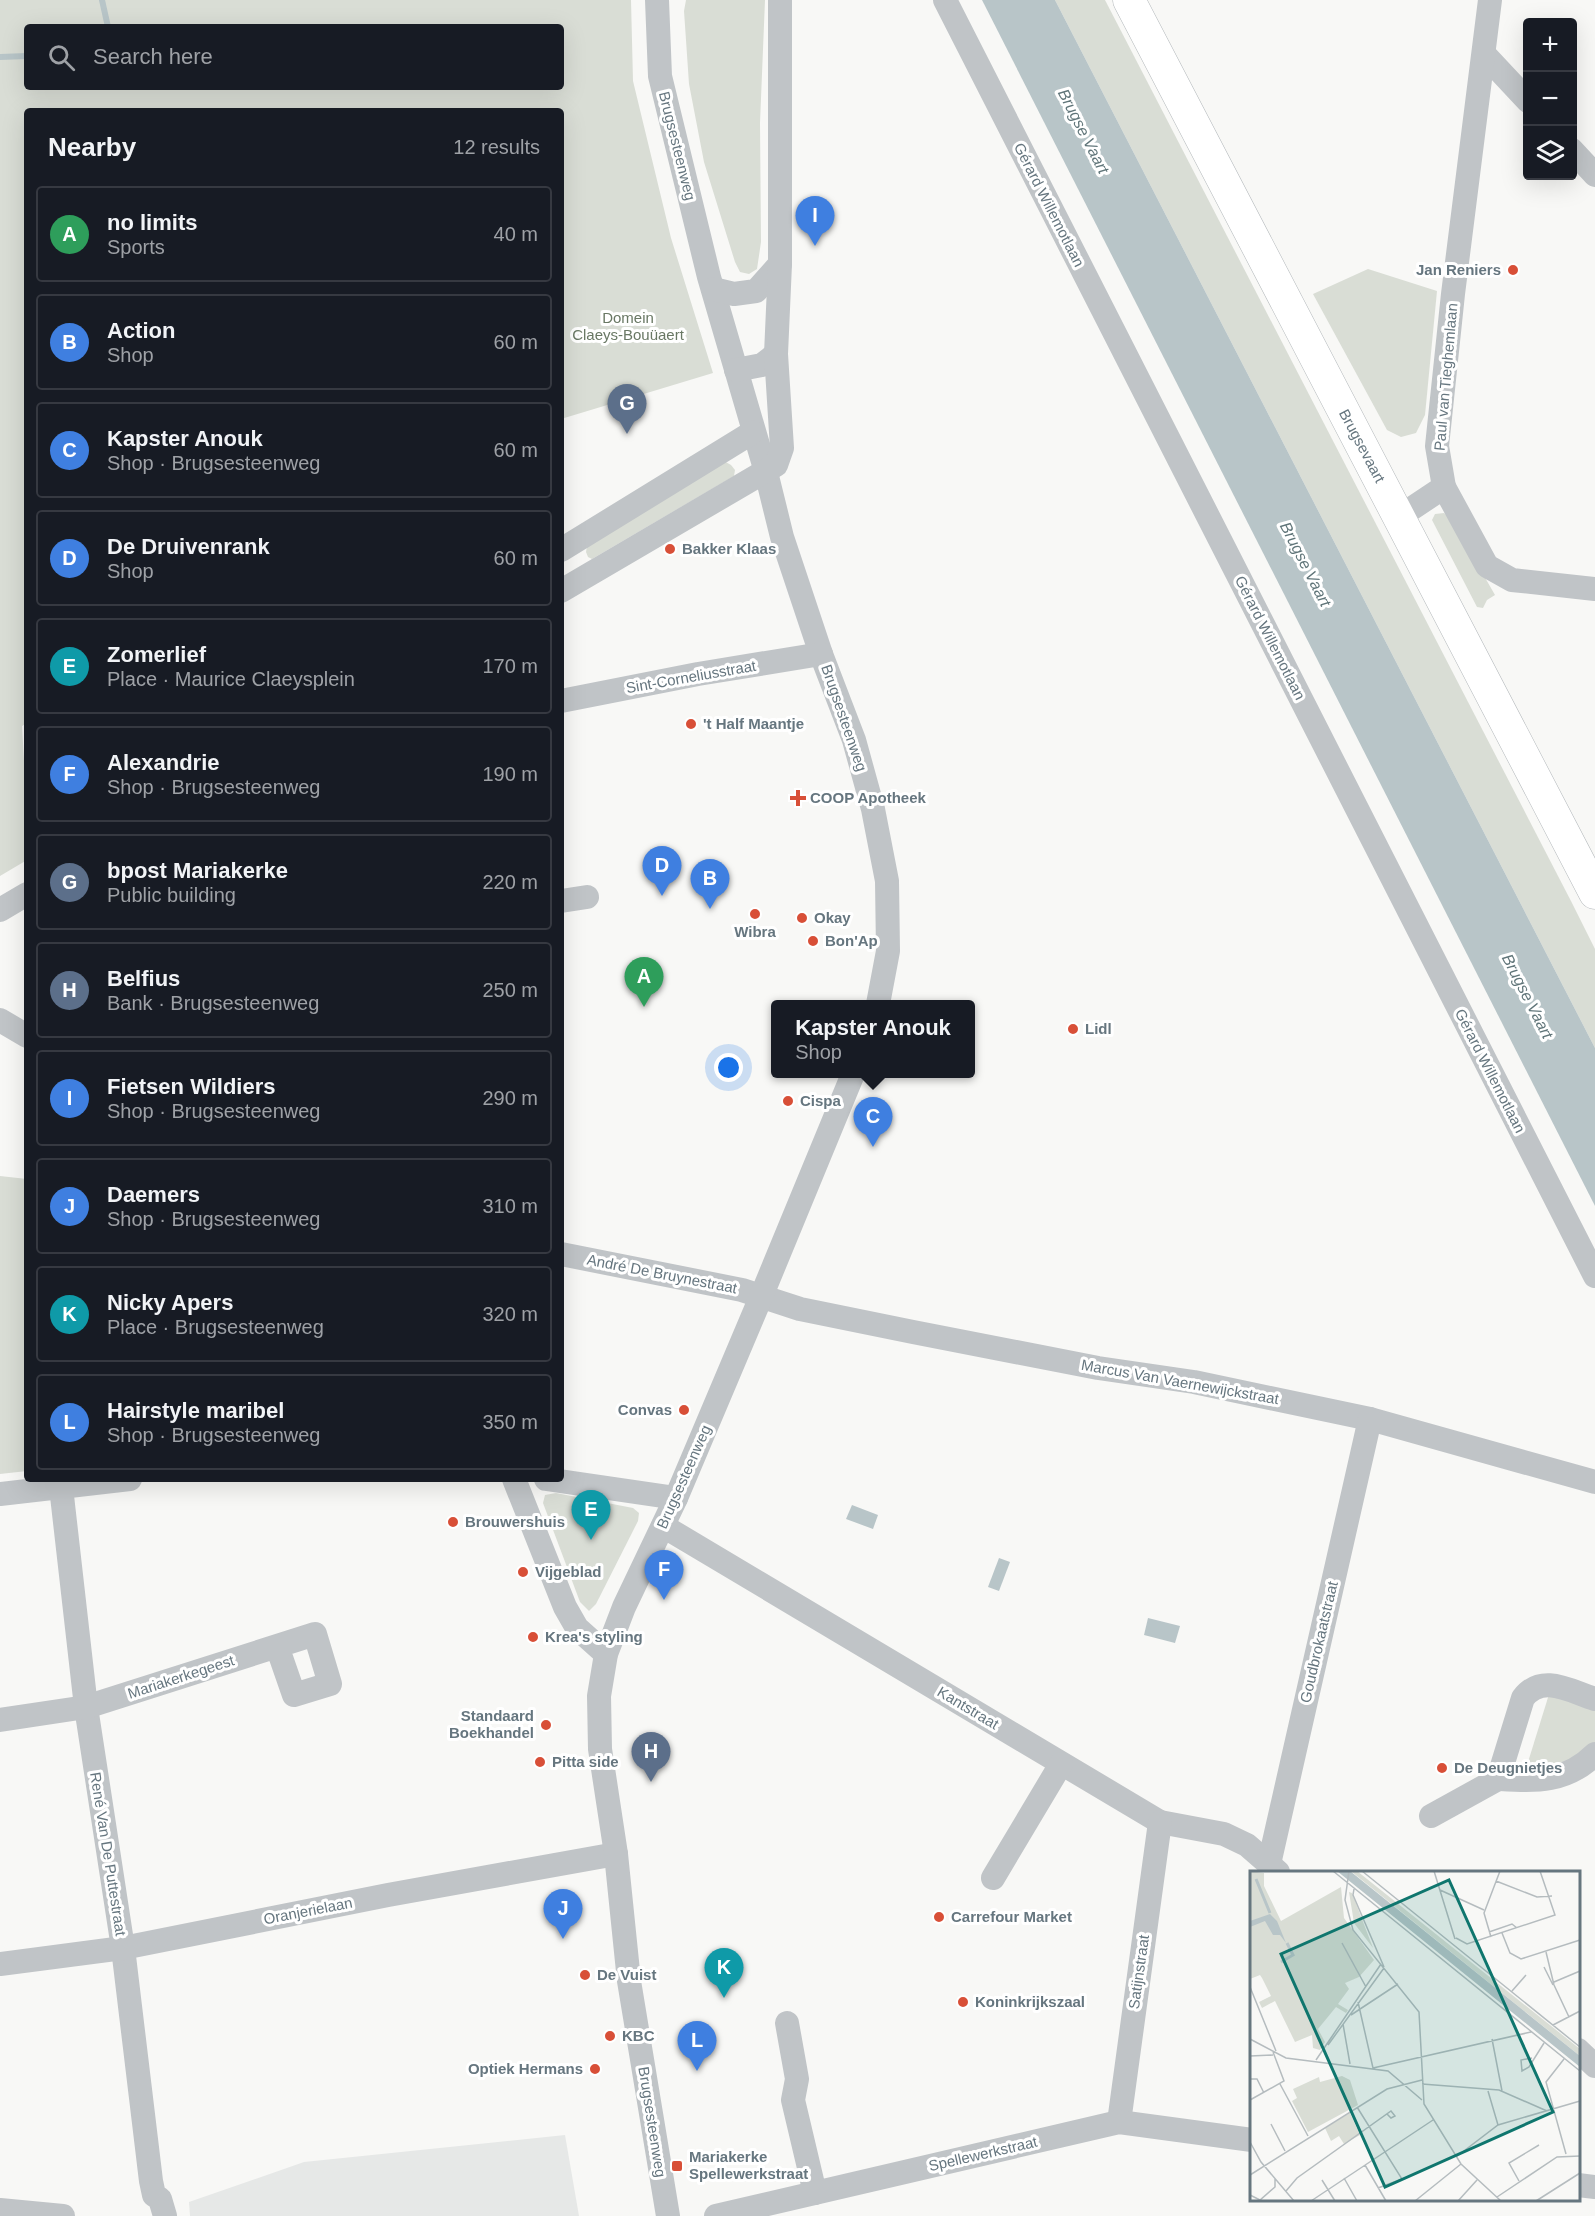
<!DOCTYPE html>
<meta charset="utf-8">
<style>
:root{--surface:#171b24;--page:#242831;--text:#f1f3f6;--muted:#9ea1a6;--line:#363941;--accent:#d84f37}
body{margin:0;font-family:Helvetica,sans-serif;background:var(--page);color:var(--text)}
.controls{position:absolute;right:18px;top:18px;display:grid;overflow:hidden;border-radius:6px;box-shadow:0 6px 24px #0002}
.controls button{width:54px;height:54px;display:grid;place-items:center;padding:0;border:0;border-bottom:2px solid var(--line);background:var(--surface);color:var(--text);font:30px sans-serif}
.you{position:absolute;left:729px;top:1068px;width:21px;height:21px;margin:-15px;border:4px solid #fff;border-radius:50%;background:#1a73e8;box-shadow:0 0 0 9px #1a73e833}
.badge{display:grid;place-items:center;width:39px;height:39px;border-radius:50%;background:var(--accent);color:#fff;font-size:20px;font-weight:700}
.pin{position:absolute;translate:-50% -50px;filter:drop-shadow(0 2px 3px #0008)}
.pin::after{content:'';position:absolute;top:32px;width:21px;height:18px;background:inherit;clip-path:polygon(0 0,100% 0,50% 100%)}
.popup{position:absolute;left:771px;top:1000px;width:204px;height:78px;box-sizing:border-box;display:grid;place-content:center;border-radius:6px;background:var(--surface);filter:drop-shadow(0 2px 4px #0005);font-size:20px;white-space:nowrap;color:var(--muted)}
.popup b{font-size:22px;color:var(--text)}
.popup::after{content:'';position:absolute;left:50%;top:100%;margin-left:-12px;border:12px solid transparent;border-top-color:var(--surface)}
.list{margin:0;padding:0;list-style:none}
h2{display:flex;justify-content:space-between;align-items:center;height:78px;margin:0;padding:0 24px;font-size:26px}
h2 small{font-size:20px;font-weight:400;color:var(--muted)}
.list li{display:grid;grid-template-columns:39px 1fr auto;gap:18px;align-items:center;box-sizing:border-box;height:96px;margin:0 12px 12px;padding:0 12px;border:2px solid var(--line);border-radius:6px}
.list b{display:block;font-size:22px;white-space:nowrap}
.list p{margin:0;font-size:20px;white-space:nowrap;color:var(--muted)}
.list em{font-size:20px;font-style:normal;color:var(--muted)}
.icon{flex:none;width:33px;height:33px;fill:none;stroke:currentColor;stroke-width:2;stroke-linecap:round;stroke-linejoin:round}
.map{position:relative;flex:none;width:1595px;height:2216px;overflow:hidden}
.search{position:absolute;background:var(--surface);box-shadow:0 6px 24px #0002;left:24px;top:24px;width:540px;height:66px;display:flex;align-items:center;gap:15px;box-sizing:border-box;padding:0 21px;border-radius:6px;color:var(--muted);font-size:22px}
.panel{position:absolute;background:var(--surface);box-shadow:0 6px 24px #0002;left:24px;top:108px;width:540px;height:1374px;border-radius:6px}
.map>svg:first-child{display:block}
.built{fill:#e6e8e7}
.green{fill:#d9ddd5;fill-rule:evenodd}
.water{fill:#b8c5c8}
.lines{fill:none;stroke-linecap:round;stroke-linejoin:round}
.stream{stroke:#b8c5c8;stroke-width:6}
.major-casing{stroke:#b4b9bc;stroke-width:33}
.minor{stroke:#c0c4c7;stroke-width:24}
.major{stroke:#fff;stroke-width:32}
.poi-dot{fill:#d84f37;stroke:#fff;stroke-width:2}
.labels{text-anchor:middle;stroke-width:6;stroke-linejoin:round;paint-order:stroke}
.street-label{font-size:15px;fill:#66767f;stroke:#fff}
.poi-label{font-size:15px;font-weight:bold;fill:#66767f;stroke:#fff;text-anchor:start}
.park-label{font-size:15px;fill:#697864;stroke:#fff}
.water-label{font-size:16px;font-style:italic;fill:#607579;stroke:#fff}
.inset-river{fill:none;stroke:#b8c5c8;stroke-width:3}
.inset-road{fill:none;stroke:#b5bcbf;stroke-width:1.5}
.view{fill:#0f766e;fill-opacity:0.15;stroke:#0f766e;stroke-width:3}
.inset-edge{fill:none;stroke:#66767f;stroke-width:3}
</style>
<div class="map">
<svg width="1595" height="2216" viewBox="0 0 1595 2216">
<rect width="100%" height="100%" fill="#f8f8f6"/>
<path class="built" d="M565 2135 579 2216H190L189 2202 304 2162Z"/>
<g class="green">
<path d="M0 0H631L633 81 671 238 713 373 561 419V111H27V723L22 726 27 813V860L0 876ZM27 27H561V87H27Z"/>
<path d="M686 0H765L760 123 761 242 757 269 749 274 740 272 735 262 704 162 689 84 684 11Z"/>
<path d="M1055 0H1105L1572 903 1595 949V1048Z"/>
<path d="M1368 269 1437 291 1425 415 1416 433 1401 437 1387 430 1313 294Z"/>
<path d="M724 461 731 465 735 470 734 476 592 559 588 557 586 552 587 546Z"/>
<path d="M1444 513 1452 520 1495 595 1487 600 1483 608 1477 607 1432 520 1435 514Z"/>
<path d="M0 1176 27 1179V1471L0 1474Z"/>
<path d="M556 1493 633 1508 639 1513 638 1521 596 1604 589 1611 580 1602 543 1503 545 1495Z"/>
<path d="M1550 1691 1595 1706V1746L1564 1767 1524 1775Z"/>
</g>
<g class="water">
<path d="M982 0H1055L1595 1048V1206Z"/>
<path d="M852 1505 878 1515 873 1529 846 1519Z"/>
<path d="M999 1558 1010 1562 999 1591 988 1587Z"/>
<path d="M1148 1618 1180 1626 1175 1643 1144 1635Z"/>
</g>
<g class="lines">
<g class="stream">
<path d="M102 0 108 27"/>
<path d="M0 57 27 56"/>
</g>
<g class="major-casing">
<path id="major" d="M1129 0 1595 893"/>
</g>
<g class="minor">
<path d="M657 0 660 76 709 277 766 472 782 537 821 654 854 740 873 809 887 881 888 951 878 1004"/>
<path d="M945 0 1595 1276"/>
<path d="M1484 54 1528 101"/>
<path d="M1572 150 1595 175"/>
<path d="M713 289 734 294 756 291 780 264"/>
<path d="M736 370 762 365 776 354"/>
<path d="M1444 487 1487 566 1512 580 1595 589"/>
<path d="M1399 517 1444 487 1437 446 1453 294 1490 0"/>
<path d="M561 550 753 432"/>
<path d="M561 591 776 465 782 448 776 354 780 264V0"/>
<path d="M561 701 698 674 821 654"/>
<path d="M561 901 587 897"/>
<path d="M0 910 27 894"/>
<path d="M0 1020 27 1036"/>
<path d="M561 1254 742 1290 800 1309 913 1332 1098 1368 1194 1382 1370 1419 1595 1482"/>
<path d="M514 1479 565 1607 577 1628 606 1654"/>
<path d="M546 1479 676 1498"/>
<path d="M61 1487 86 1707 123 1948 151 2181 154 2195 160 2199 165 2216"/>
<path d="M0 1494 130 1479"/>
<path d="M663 1526 1160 1822 1224 1834 1247 1845 1278 1872"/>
<path d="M1595 1699C1570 1691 1542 1673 1523 1698L1498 1779C1536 1781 1566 1783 1595 1754"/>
<path d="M0 1720 86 1707 315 1634 330 1684 294 1695 277 1646"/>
<path d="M1431 1816 1498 1779"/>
<path d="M1269 1864 1370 1419"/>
<path d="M993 1878 1061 1764"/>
<path d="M0 1964 123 1948 388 1895 616 1854"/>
<path d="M787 2023 797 2079 793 2100 815 2193"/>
<path d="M1578 2050 1595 2066"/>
<path d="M1119 2122 1160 1822"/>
<path d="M1578 2185 1595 2187"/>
<path d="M0 2210 63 2216"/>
<path d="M668 2216 629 1981 616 1854 600 1749 599 1696 606 1654 624 1607 676 1498 761 1297 853 1074"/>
<path d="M716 2216 1119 2122 1252 2140"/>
</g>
<use href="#major" class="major"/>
</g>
<g class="poi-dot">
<circle cx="1513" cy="270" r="6"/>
<circle cx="670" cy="549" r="6"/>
<circle cx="691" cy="724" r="6"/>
<path d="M795 789h6v6h6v6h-6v6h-6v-6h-6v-6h6z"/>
<circle cx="755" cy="914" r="6"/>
<circle cx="802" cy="918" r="6"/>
<circle cx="813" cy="941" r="6"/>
<circle cx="1073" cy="1029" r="6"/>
<circle cx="788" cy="1101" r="6"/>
<circle cx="684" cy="1410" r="6"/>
<circle cx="453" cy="1522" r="6"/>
<circle cx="523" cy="1572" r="6"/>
<circle cx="533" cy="1637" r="6"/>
<circle cx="546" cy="1725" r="6"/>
<circle cx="540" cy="1762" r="6"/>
<circle cx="1442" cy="1768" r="6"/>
<circle cx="939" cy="1917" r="6"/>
<circle cx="585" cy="1975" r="6"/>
<circle cx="963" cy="2002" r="6"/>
<circle cx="610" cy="2036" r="6"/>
<circle cx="595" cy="2069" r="6"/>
<rect x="671" y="2160" width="12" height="12" rx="3"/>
</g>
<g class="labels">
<g class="street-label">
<text transform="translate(677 146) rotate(76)" y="5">Brugsesteenweg</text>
<text transform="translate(1049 205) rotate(63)" y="5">Gérard Willemotlaan</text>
<text transform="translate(1446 377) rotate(-85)" y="5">Paul van Tieghemlaan</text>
<text transform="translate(1362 446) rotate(62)" y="5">Brugsevaart</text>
<text transform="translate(1270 638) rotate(63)" y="5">Gérard Willemotlaan</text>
<text transform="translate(691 677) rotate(-10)" y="5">Sint-Corneliusstraat</text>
<text transform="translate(844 718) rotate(71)" y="5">Brugsesteenweg</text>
<text transform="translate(1490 1071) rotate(63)" y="5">Gérard Willemotlaan</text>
<text transform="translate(662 1274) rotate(11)" y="5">André De Bruynestraat</text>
<text transform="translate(1180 1382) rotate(10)" y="5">Marcus Van Vaernewijckstraat</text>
<text transform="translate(684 1477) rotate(-66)" y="5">Brugsesteenweg</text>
<text transform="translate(1319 1642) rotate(-77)" y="5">Goudbrokaatstraat</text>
<text transform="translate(181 1677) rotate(-18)" y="5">Mariakerkegeest</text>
<text transform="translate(968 1708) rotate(31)" y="5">Kantstraat</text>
<text transform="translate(108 1854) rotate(81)" y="5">René Van De Puttestraat</text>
<text transform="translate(308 1911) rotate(-11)" y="5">Oranjerielaan</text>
<text transform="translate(1139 1972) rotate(-82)" y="5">Satijnstraat</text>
<text transform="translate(652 2122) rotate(81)" y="5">Brugsesteenweg</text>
<text transform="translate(983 2154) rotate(-13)" y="5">Spellewerkstraat</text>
</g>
<g class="poi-label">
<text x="1501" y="275" text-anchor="end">Jan Reniers</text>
<text x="682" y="554">Bakker Klaas</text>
<text x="703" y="729">'t Half Maantje</text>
<text x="810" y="803">COOP Apotheek</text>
<text x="814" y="923">Okay</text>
<text x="755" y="937" text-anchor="middle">Wibra</text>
<text x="825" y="946">Bon'Ap</text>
<text x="1085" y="1034">Lidl</text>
<text x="800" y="1106">Cispa</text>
<text x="672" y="1415" text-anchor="end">Convas</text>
<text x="465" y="1527">Brouwershuis</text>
<text x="535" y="1577">Vijgeblad</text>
<text x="545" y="1642">Krea's styling</text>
<text x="534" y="1721" text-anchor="end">Standaard<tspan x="534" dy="17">Boekhandel</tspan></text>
<text x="552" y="1767">Pitta side</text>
<text x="1454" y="1773">De Deugnietjes</text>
<text x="951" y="1922">Carrefour Market</text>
<text x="597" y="1980">De Vuist</text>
<text x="975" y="2007">Koninkrijkszaal</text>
<text x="622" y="2041">KBC</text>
<text x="583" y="2074" text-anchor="end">Optiek Hermans</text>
<text x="689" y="2162">Mariakerke<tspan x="689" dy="17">Spellewerkstraat</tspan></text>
</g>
<g class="park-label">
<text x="628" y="323">Domein<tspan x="628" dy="17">Claeys-Bouüaert</tspan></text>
</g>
<g class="water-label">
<text transform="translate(1084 131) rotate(63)" y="6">Brugse Vaart</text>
<text transform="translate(1306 564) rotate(63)" y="6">Brugse Vaart</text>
<text transform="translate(1528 996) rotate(63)" y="6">Brugse Vaart</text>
</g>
</g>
<g transform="translate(1250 1871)">
<rect width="330" height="330" fill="#f8f8f6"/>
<path d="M0 0 14 2V15L31 50 91 16 94 47 124 89 109 106 95 112 99 118 88 133 98 139 96 142 86 136 68 158 75 171 70 179 63 177 62 164 45 171 25 130 12 137 9 131 21 125 12 107 10 104 0 108ZM107 0 330 178V185L102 1ZM99 21 102 22 123 77 104 52ZM92 205 100 209 108 234 58 261 42 230 47 227 43 218 69 206 70 211ZM100 242 110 264 94 273 89 265 81 270 75 257Z" fill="#d9ddd5"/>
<path d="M87 0H100L330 185V196ZM20 43 27 50 36 72 30 64H23L15 50 0 56V50Z" fill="#b8c5c8"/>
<path class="inset-river" d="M6 8 20 42M31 91 43 84 37 72"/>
<path class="inset-road" d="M83 0 330 200M99 0 95 29 103 59 169 141 174 233 211 293 251 330M112 0 330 176M184 0 205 68M246 10 287 26 302 25M104 18 103 24 134 96M190 19 234 39M239 61 262 53 267 57M252 62 260 82 271 88 330 69M241 66 234 42 250 0M206 67 217 73 305 44 290 0M92 72 116 116M296 81 304 114 319 146M294 96 303 114M304 111 330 100M0 116 26 180M262 120 276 104M108 131 123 197M101 144 148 113M93 153 100 193M303 154 330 140M0 168 36 187 138 200 172 229M242 168 252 220M78 174 134 97M0 185 23 184M282 187 271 189 272 200 279 196 294 172M314 188 296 211 316 283M66 189 131 93M123 197 281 161M0 208H7L14 222M30 213 58 265M172 213 249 219 297 240M238 220 248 254M0 229 34 210 23 181M107 236 152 308 128 317M21 253 35 280M0 271 11 291 44 330M206 286 248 254 330 230M115 294 136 330M0 304 137 218 172 209M94 307 107 330M72 309 85 330M269 310 259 292 289 274M36 320 47 307 141 240 145 245 141 247 137 243M0 324 10 329 25 316V308M247 326 307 286 330 285M61 330 183 249M165 330 211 293M208 330 227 309M286 330 330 302"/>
<path class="view" d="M199 9 303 241 135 316 31 83Z"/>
<rect width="330" height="330" class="inset-edge"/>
</g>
</svg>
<div class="controls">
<button>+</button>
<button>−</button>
<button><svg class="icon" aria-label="layers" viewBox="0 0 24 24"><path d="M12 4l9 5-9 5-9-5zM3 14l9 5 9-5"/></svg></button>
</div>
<div class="you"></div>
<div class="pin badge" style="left:644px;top:1007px;background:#2e9e5b">A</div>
<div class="pin badge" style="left:710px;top:909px;background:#3f7fe0">B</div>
<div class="pin badge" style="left:873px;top:1147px;background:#3f7fe0">C</div>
<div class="popup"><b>Kapster Anouk</b>Shop</div>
<div class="pin badge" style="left:662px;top:896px;background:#3f7fe0">D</div>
<div class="pin badge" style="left:591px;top:1540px;background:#0f9aa8">E</div>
<div class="pin badge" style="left:664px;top:1600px;background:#3f7fe0">F</div>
<div class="pin badge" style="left:627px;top:434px;background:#5c6f8a">G</div>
<div class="pin badge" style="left:651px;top:1782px;background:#5c6f8a">H</div>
<div class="pin badge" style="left:815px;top:246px;background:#3f7fe0">I</div>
<div class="pin badge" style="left:563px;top:1939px;background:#3f7fe0">J</div>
<div class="pin badge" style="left:724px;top:1998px;background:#0f9aa8">K</div>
<div class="pin badge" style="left:697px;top:2071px;background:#3f7fe0">L</div>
<div class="search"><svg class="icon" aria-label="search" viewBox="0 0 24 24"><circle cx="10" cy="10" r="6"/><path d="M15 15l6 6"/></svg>Search here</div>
<section class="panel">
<h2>Nearby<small>12 results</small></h2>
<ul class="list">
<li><span class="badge" style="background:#2e9e5b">A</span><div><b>no limits</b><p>Sports</p></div><em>40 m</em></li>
<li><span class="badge" style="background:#3f7fe0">B</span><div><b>Action</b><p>Shop</p></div><em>60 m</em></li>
<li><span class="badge" style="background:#3f7fe0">C</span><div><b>Kapster Anouk</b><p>Shop · Brugsesteenweg</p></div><em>60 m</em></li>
<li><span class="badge" style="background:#3f7fe0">D</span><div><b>De Druivenrank</b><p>Shop</p></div><em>60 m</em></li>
<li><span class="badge" style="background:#0f9aa8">E</span><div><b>Zomerlief</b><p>Place · Maurice Claeysplein</p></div><em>170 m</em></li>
<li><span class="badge" style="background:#3f7fe0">F</span><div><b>Alexandrie</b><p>Shop · Brugsesteenweg</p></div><em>190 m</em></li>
<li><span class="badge" style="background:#5c6f8a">G</span><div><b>bpost Mariakerke</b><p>Public building</p></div><em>220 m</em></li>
<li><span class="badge" style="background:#5c6f8a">H</span><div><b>Belfius</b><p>Bank · Brugsesteenweg</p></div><em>250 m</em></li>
<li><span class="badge" style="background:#3f7fe0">I</span><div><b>Fietsen Wildiers</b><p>Shop · Brugsesteenweg</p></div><em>290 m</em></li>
<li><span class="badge" style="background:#3f7fe0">J</span><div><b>Daemers</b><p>Shop · Brugsesteenweg</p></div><em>310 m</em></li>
<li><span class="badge" style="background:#0f9aa8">K</span><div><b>Nicky Apers</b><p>Place · Brugsesteenweg</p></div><em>320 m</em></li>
<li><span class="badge" style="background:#3f7fe0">L</span><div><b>Hairstyle maribel</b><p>Shop · Brugsesteenweg</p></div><em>350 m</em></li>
</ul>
</section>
</div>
